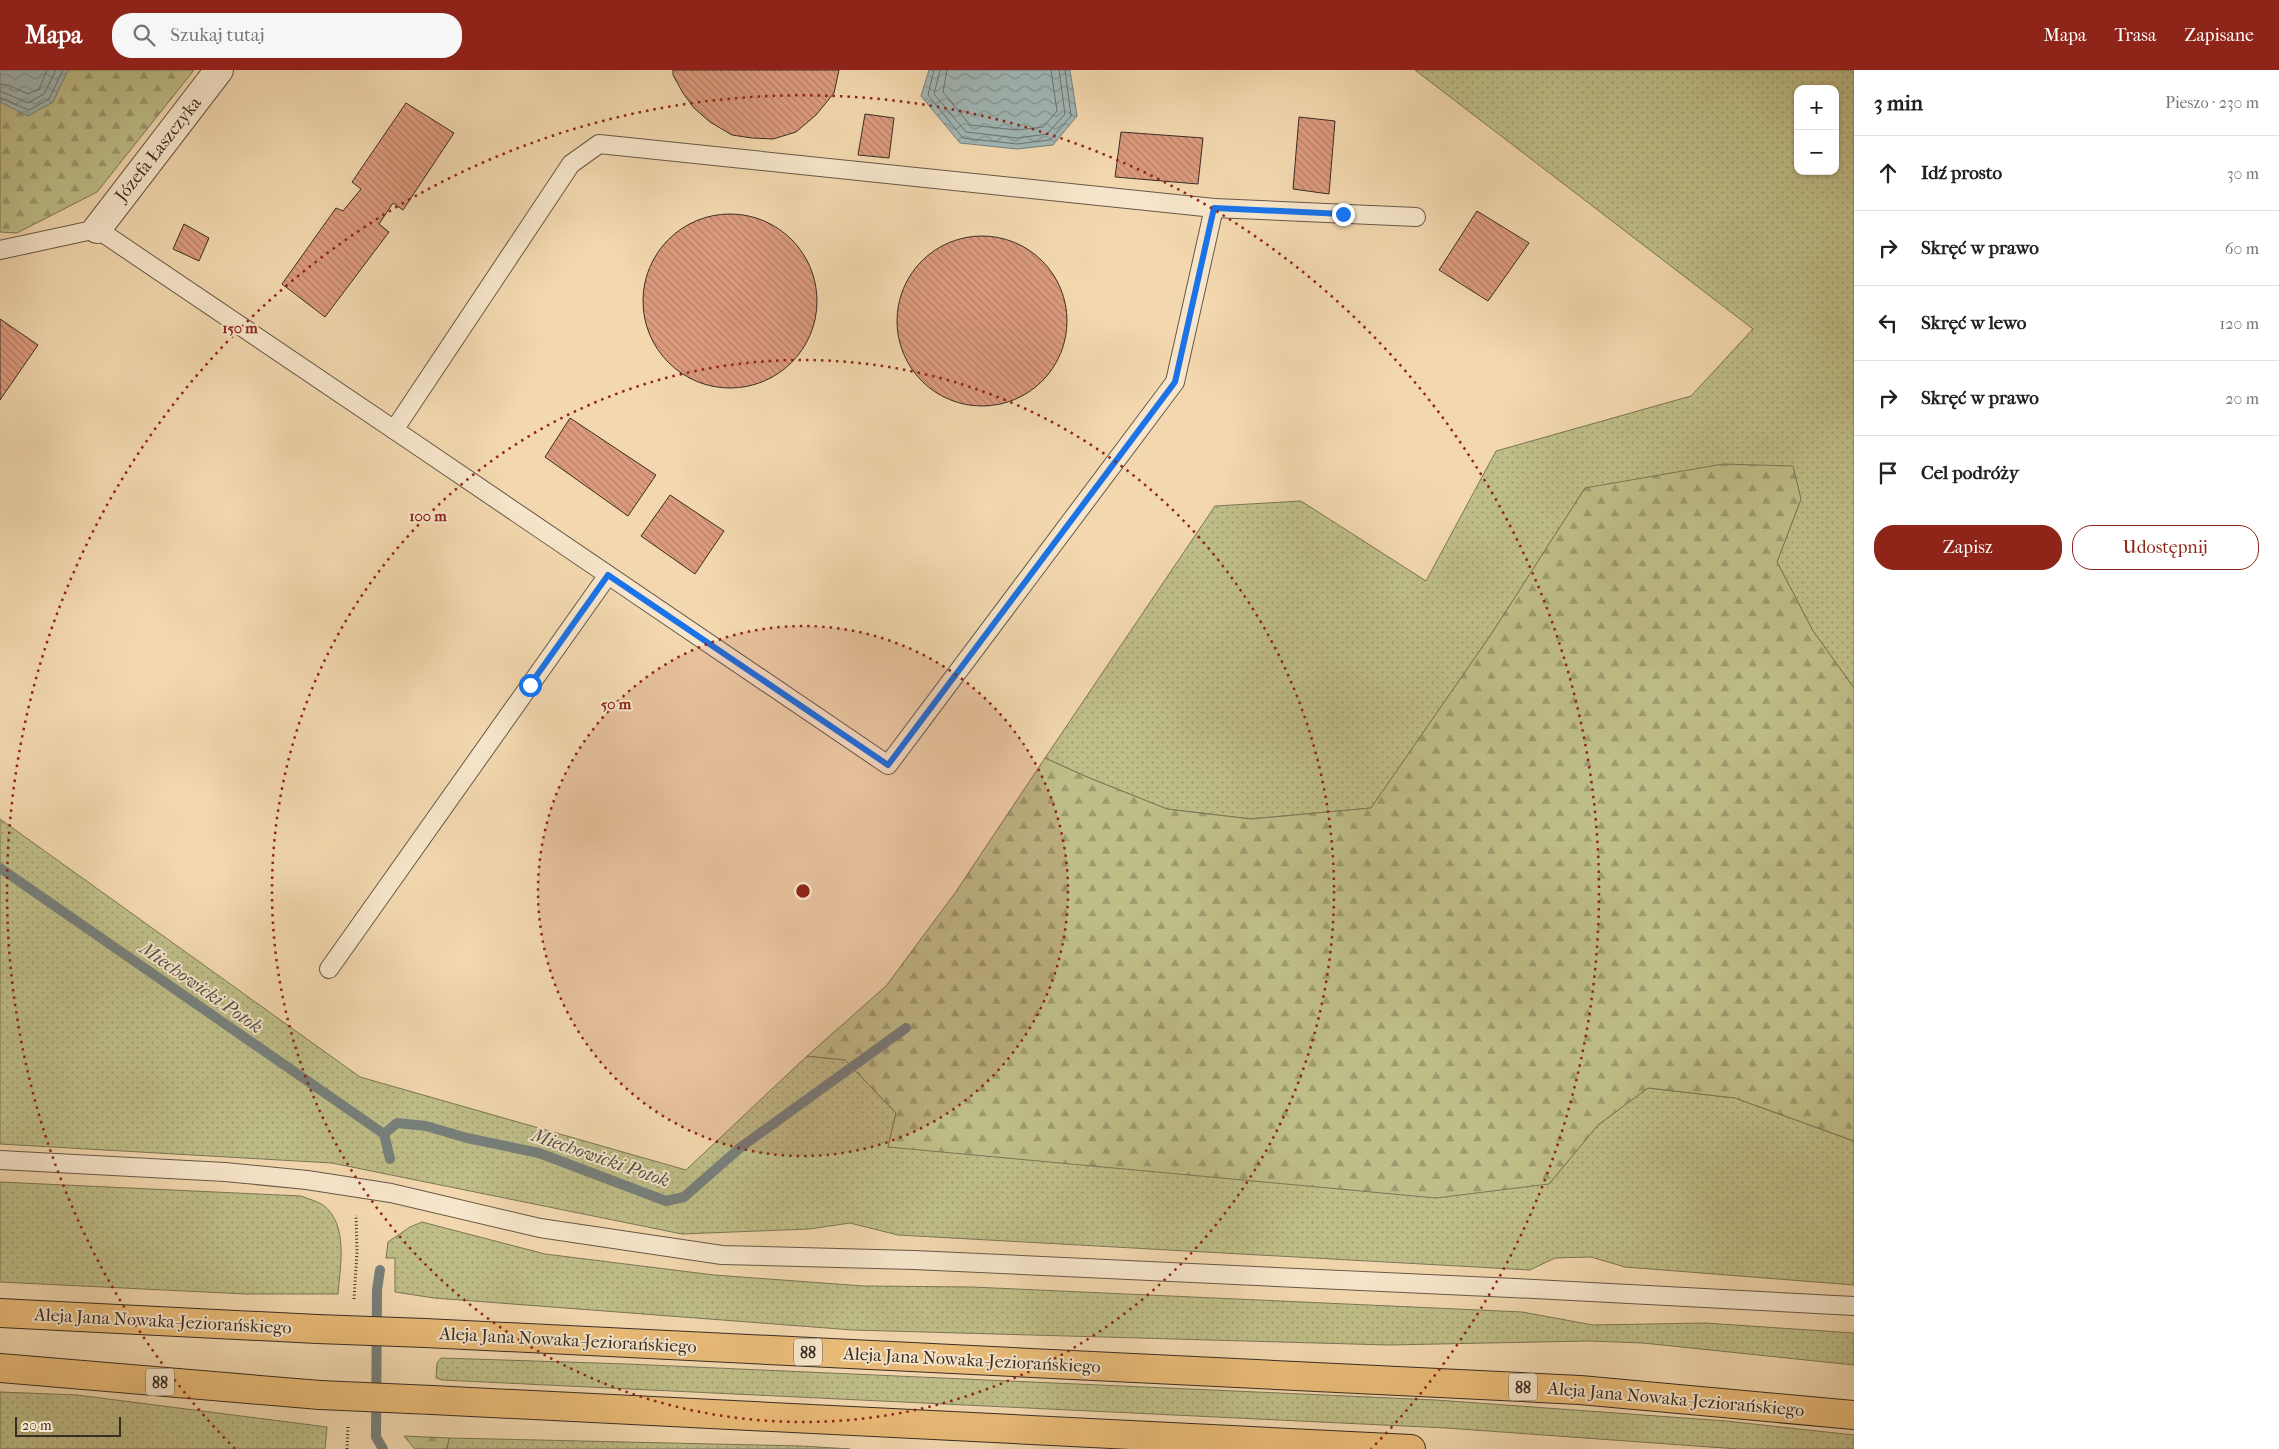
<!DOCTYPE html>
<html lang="pl">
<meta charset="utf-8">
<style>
:root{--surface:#fff;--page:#f6f6f6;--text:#202124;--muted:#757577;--line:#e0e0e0;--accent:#8f2418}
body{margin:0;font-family:"IM FELL French Canon",serif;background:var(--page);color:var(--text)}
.controls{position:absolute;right:15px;top:15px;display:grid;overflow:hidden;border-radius:10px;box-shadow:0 1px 4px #0004}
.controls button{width:45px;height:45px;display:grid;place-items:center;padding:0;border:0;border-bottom:1px solid var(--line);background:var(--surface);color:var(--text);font:25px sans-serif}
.scale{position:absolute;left:15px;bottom:12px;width:106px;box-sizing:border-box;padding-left:5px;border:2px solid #382d24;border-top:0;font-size:14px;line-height:18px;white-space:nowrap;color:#382d24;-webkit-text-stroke:4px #f7e6cb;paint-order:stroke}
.stop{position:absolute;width:15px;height:15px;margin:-11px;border:4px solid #1a73e8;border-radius:50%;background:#fff}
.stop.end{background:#1a73e8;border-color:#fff;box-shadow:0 1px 5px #0008}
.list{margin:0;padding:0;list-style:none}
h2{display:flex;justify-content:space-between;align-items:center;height:65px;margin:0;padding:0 20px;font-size:21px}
h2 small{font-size:16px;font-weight:400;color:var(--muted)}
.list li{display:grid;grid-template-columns:32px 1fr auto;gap:15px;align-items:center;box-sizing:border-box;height:75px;padding:0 20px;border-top:1px solid var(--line)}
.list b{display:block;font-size:19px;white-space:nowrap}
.list em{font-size:16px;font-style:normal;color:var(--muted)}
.actions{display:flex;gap:10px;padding:15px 20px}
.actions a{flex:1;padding:11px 0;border:1px solid var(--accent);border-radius:20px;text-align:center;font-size:18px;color:var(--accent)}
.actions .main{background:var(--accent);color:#fff}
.icon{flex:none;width:28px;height:28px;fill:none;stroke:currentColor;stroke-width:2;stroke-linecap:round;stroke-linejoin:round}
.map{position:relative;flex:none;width:1854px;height:1379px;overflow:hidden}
header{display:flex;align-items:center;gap:30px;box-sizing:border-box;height:70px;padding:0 25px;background:var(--accent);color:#fff}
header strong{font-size:24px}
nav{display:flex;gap:28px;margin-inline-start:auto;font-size:18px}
.search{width:350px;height:45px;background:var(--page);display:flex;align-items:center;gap:12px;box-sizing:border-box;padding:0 18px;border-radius:20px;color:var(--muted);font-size:19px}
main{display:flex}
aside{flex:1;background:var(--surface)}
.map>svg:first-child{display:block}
.grass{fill:url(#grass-dots);stroke:#7c7656;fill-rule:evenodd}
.forest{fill:url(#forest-firs);stroke:#7c7656}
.water{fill:url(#water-waves);stroke:#77807c}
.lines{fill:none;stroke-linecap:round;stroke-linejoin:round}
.shore{stroke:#6c726d;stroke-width:1}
.stream{stroke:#77807c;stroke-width:10}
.building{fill:url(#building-back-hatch);stroke:#382d24}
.lane-casing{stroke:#675847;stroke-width:20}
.street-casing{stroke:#675847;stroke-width:30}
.primary-casing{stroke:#382d24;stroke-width:30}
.path{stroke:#382d24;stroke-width:3;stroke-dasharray:1 2.5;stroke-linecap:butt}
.lane{stroke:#f7e6cb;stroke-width:18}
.street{stroke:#f7e6cb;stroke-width:28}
.primary{stroke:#eabc78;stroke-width:28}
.primary-bridge-casing{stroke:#382d24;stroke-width:30;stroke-linecap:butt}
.primary-bridge{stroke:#eabc78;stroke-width:28}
.route{stroke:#1a73e8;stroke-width:6}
.ring{fill:none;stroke:#8f2418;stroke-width:2.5;stroke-dasharray:2.5 5}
.labels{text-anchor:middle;stroke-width:4;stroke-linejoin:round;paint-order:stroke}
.shield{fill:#f7e6cb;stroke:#716456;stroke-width:1}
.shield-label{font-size:16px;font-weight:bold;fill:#382d24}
.street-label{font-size:18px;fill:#382d24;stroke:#f7e6cb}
.water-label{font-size:19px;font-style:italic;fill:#525048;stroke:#f7e6cb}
.centre{fill:#8f2418;stroke:#f7e6cb;stroke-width:2.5}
.ring-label{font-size:15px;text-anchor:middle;font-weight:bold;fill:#8f2418;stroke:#f7e6cb;stroke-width:4;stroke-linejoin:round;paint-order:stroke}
</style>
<header>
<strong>Mapa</strong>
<div class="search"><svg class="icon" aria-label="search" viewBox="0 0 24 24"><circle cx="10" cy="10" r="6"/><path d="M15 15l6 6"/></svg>Szukaj tutaj</div>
<nav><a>Mapa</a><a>Trasa</a><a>Zapisane</a></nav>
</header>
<main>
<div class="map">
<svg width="1854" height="1379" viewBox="0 0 1854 1379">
<defs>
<pattern id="grass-dots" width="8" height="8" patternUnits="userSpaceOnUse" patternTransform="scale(1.25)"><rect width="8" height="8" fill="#bfbe88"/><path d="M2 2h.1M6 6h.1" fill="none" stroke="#9c9b6f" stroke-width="1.8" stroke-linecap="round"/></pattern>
<pattern id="forest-firs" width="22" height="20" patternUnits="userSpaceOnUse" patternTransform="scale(1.25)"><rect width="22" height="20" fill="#bfbe88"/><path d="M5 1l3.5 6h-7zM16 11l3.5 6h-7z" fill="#9c9b6f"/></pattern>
<pattern id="water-waves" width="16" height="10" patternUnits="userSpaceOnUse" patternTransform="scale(1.25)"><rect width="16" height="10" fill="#a1b7b6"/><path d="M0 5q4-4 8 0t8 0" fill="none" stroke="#849594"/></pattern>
<pattern id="building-back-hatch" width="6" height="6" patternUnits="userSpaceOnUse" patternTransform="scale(1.25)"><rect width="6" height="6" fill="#dd9b7e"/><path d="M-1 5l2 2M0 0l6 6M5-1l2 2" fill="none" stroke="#b47f67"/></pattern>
</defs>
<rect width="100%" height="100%" fill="#f3d8af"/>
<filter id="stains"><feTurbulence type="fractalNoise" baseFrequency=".004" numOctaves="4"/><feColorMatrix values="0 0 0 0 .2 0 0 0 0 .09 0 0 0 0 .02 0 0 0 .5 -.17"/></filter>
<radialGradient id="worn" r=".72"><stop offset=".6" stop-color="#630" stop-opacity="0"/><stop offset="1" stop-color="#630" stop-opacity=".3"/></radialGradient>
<g class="grass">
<path d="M1415 0H1854V618L1813 561 1777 492 1801 429 1585 418 1492 563 1371 738 1251 749 1167 739 1087 707 1045 688 1215 436 1301 431 1426 511 1496 381 1691 326 1753 259ZM1798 19H1835V101H1798Z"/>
<path d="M0 749 360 1007 686 1100 807 986 845 990 896 1043 888 1077 1549 1114 1598 1055 1648 1018 1735 1028 1854 1071V1215L1625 1197 1591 1187 1555 1188 1530 1200 898 1165 850 1153 809 1159 682 1164 332 1093 0 1074Z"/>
<path d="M0 1112 301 1126C308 1129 317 1131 323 1135 349 1155 340 1196 338 1224H246L0 1212Z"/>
<path d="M422 1152 545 1184 714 1205 864 1216 972 1217 1522 1242 1593 1255 1705 1253 1854 1263V1295L1643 1273 1589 1271 1388 1275 853 1260 434 1228 395 1222V1188H386L388 1172 410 1157Z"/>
<path d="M441 1288 627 1294 1436 1330 1726 1351 1854 1365V1379H1738L1446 1358 442 1310 436 1308 437 1293Z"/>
<path d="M0 1322 77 1325 327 1357 325 1379H0Z"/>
<path d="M449 1368 801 1376 850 1379H447Z"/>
</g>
<g class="forest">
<path d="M0 0H194L97 122 17 163 0 162Z"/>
<path d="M1723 394 1793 396 1801 429 1777 492 1813 561 1854 618V1071L1735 1028 1648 1018 1598 1055 1549 1114 1436 1128 888 1077 896 1043 845 990 807 986 886 916 955 823 1045 688 1087 707 1167 739 1251 749 1371 738 1492 563 1585 418Z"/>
<path d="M404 1366 449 1368 447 1379H415Z"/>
</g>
<g class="water">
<path d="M0 0H68L53 32 28 46 0 32Z"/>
<path d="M929 0H1070L1077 46 1053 75 1017 79 960 73 921 26Z"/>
</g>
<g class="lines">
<g class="shore">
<path d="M934 0 928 25 963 68 1017 74 1050 70 1071 46 1065 0"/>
<path d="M940 0 934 24 966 62 1017 68 1047 64 1065 44 1059 0"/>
<path d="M947 0 943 22 970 55 1017 60 1043 57 1057 41 1051 0"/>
<path d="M0 14 8 15 28 24 39 19 47 0"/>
<path d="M0 21 28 33 44 24 56 0"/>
<path d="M0 28 29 40 49 29 63 0"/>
</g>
<g class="stream">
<path d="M0 798 384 1064 390 1089"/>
<path d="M384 1064 397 1053 426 1056 467 1068 539 1083 666 1131 684 1127 741 1077 906 958"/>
<path d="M380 1200 377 1220 376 1367 383 1379"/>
</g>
</g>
<g class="building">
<path d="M673 0H839L834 23 816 45 796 62 773 69 752 68 732 65 710 52 694 38 683 23 673 5Z"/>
<path d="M406 33 454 63 403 140 393 133 379 154 389 162 325 247 282 214 336 138 343 141 361 119 352 112Z"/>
<path d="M865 44 894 48 889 88 858 85Z"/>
<path d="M1299 47 1335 51 1329 124 1293 119Z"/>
<path d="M1121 62 1203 68 1198 114 1115 107Z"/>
<path d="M1477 141 1529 173 1488 231 1439 200Z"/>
<circle cx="730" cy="231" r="87"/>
<path d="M184 154 209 168 199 191 173 179Z"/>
<circle cx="982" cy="251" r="85"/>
<path d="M0 249 38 275 0 330Z"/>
<path d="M570 348 656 405 628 446 545 387Z"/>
<path d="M670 425 724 461 695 504 641 466Z"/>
</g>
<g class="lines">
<g class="lane-casing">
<g id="lane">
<path d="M1214 138 1416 147"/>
<path d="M0 180 97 159C361 337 625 516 888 695L1175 312 1214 138 599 74 571 94 394 360"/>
<path d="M329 899 608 505"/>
<path d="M0 1090 225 1102 307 1110 391 1123 540 1158 722 1185 914 1190 1534 1219 1854 1236"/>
</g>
</g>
<g class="street-casing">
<path id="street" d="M97 159 219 0"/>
</g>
<g class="primary-casing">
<g id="primary">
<path d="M0 1243 317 1259"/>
<path d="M425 1263 1580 1320 1854 1345"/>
<path d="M0 1298 320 1325"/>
<path d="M432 1330 1411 1379"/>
</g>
</g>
<g class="path">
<path d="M354 1229 357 1182 356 1145"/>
<path d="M347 1379 348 1357"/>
</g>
<use href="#lane" class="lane"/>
<use href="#street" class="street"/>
<use href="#primary" class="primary"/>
<g class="primary-bridge-casing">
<g id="primary-bridge">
<path d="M317 1259 425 1263"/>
<path d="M320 1325 432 1330"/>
</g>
</g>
<use href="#primary-bridge" class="primary-bridge"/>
</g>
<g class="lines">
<path class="route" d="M530 615 608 505 888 695 1175 312 1214 138 1343 144"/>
</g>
<circle cx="803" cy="821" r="265" fill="#8f2418" fill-opacity=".12"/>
<g class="ring">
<circle cx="803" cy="821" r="265"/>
<circle cx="803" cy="821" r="531"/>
<path d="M235 1379A796 796 0 1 1 1371 1379"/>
</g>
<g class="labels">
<g class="shield">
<rect x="794" y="1268.5" width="28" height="27" rx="4"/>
<rect x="146" y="1298.5" width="28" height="27" rx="4"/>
<rect x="1509" y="1303.5" width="28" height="27" rx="4"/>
</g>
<g class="shield-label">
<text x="808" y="1288">88</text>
<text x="160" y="1318">88</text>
<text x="1523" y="1323">88</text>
</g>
<g class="street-label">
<text transform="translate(158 79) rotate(-52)" y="6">Józefa Łaszczyka</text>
<text transform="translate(163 1251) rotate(3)" y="6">Aleja Jana Nowaka-Jeziorańskiego</text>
<text transform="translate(568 1270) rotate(3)" y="6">Aleja Jana Nowaka-Jeziorańskiego</text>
<text transform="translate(972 1290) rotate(3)" y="6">Aleja Jana Nowaka-Jeziorańskiego</text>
<text transform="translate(1676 1329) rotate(5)" y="6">Aleja Jana Nowaka-Jeziorańskiego</text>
</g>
<g class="water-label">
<text transform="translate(202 917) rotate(35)" y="7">Miechowicki Potok</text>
<text transform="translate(601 1087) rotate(19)" y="7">Miechowicki Potok</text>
</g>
</g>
<circle cx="803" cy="821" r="8" class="centre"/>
<g class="ring-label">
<text x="240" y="263">150 m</text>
<text x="428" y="451">100 m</text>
<text x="616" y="639">50 m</text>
</g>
<rect width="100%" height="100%" filter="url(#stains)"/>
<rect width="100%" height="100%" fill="url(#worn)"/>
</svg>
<div class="controls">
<button>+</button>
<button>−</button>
</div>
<div class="scale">20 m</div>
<div class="stop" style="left:530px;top:615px"></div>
<div class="stop end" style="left:1343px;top:144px"></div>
</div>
<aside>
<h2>3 min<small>Pieszo · 230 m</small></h2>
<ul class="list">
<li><svg class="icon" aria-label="ahead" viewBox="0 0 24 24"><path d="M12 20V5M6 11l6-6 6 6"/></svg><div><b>Idź prosto</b></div><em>30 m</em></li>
<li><svg class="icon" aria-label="right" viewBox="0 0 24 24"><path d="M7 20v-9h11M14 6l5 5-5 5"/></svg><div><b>Skręć w prawo</b></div><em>60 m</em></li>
<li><svg class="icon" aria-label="left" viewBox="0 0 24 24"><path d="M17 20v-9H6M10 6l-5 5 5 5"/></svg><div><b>Skręć w lewo</b></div><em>120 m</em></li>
<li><svg class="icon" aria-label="right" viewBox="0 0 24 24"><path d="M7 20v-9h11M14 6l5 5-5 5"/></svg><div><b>Skręć w prawo</b></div><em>20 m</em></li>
<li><svg class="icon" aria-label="arrive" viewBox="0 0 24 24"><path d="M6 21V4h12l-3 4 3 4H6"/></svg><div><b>Cel podróży</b></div></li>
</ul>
<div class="actions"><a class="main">Zapisz</a><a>Udostępnij</a></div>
</aside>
</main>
